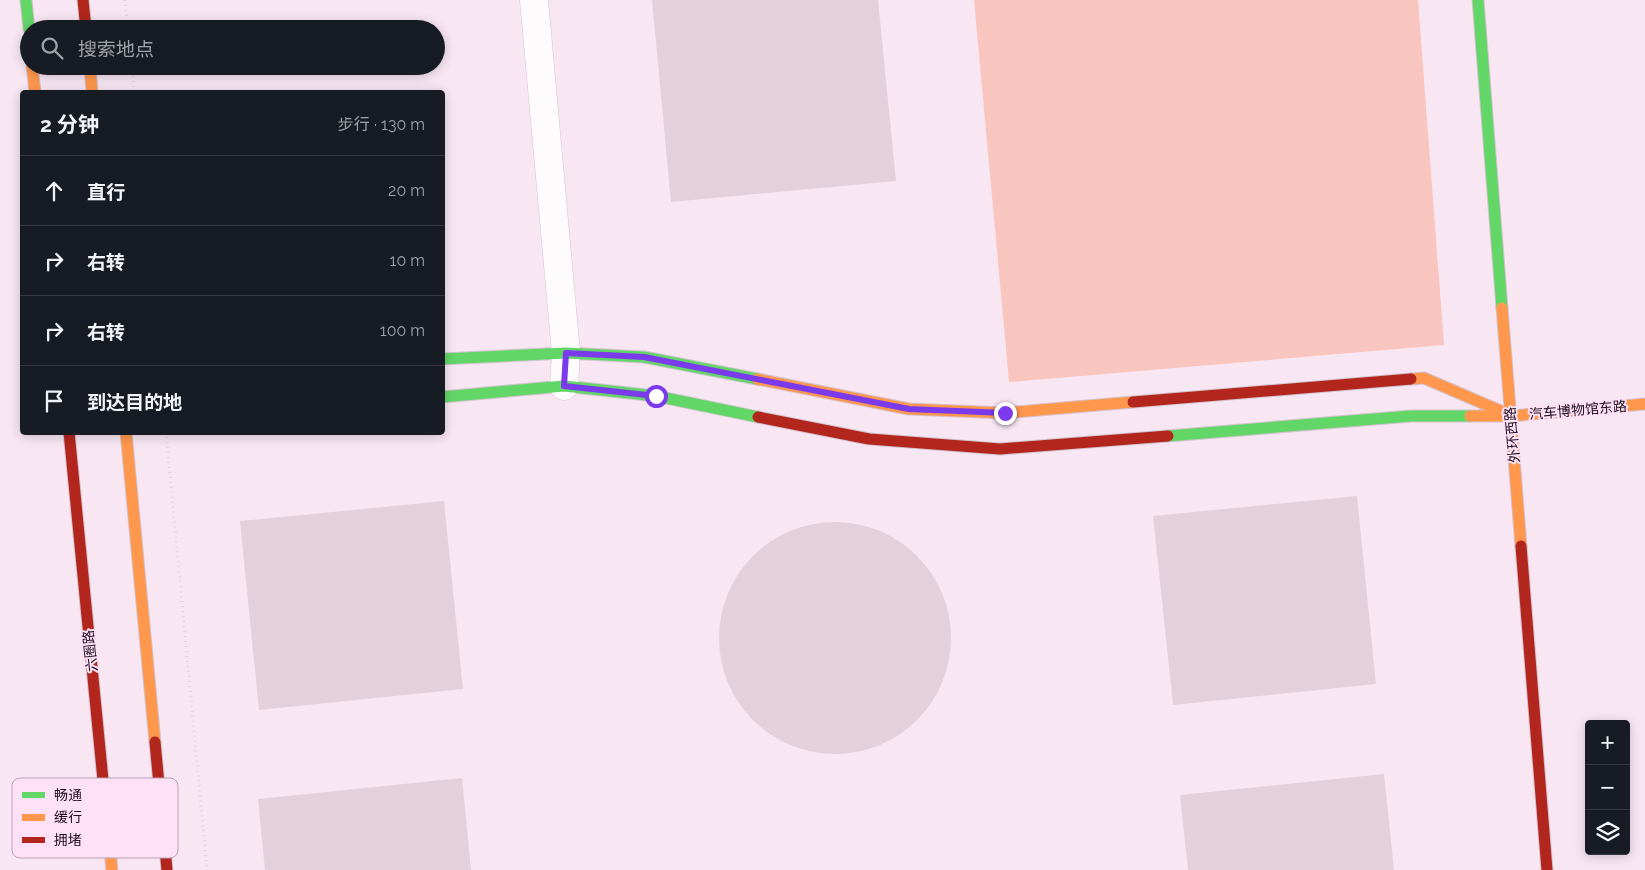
<!DOCTYPE html>
<html lang="zh">
<meta charset="utf-8">
<style>
:root{--surface:#171b24;--page:#20242c;--text:#f1f3f6;--muted:#9ea1a6;--line:#363941}
body{margin:0;font-family:Raleway,"Noto Sans SC",sans-serif;background:var(--page);color:var(--text)}
.controls{position:absolute;right:15px;bottom:15px;display:grid;overflow:hidden;border-radius:5px;box-shadow:0 2px 12px #0003}
.controls button{width:45px;height:45px;display:grid;place-items:center;padding:0;border:0;border-bottom:1px solid var(--line);background:var(--surface);color:var(--text);font:25px sans-serif}
.stop{position:absolute;width:15px;height:15px;margin:-11px;border:4px solid #7c3aed;border-radius:50%;background:#fff}
.stop.end{background:#7c3aed;border-color:#fff;box-shadow:0 1px 5px #0008}
.list{margin:0;padding:0;list-style:none}
h2{display:flex;justify-content:space-between;align-items:center;height:65px;margin:0;padding:0 20px;font-size:21px}
h2 small{font-size:16px;font-weight:400;color:var(--muted)}
.list li{display:grid;grid-template-columns:32px 1fr auto;gap:15px;align-items:center;box-sizing:border-box;height:70px;padding:0 20px;border-top:1px solid var(--line)}
.list b{display:block;font-size:19px;white-space:nowrap}
.list em{font-size:16px;font-style:normal;color:var(--muted)}
.icon{flex:none;width:28px;height:28px;fill:none;stroke:currentColor;stroke-width:2;stroke-linecap:round;stroke-linejoin:round}
.map{position:relative;flex:none;width:1645px;height:870px;overflow:hidden}
.search{position:absolute;background:var(--surface);box-shadow:0 2px 12px #0003;left:20px;top:20px;width:425px;height:55px;display:flex;align-items:center;gap:12px;box-sizing:border-box;padding:0 18px;border-radius:28px;color:var(--muted);font-size:19px}
.panel{position:absolute;background:var(--surface);box-shadow:0 2px 12px #0003;left:20px;top:90px;width:425px;height:345px;border-radius:5px}
.map>svg:first-child{display:block}
.green{fill:#f9c5bf}
.building{fill:#e3d0da}
.lines{fill:none;stroke-linecap:round;stroke-linejoin:round}
.street-casing{stroke:#d3c3cf;stroke-width:29}
.fast-casing{stroke:#d3c3cf;stroke-width:13}
.slow-casing{stroke:#d3c3cf;stroke-width:13}
.jam-casing{stroke:#d3c3cf;stroke-width:13}
.path{stroke:#dbd5da;stroke-width:3;stroke-dasharray:1 4;stroke-linecap:butt}
.street{stroke:#fefbfd;stroke-width:28}
.fast{stroke:#63d668;stroke-width:11}
.slow{stroke:#ff974d;stroke-width:11}
.jam{stroke:#b3261e;stroke-width:11}
.route{stroke:#7c3aed;stroke-width:6}
.labels{text-anchor:middle;stroke-width:4;stroke-linejoin:round;paint-order:stroke}
.street-label{font-size:14px;fill:#1d0d1a;stroke:#fee1f6}
.key{fill:#fee1f6;stroke:#baa1b4;stroke-width:1}
.key-label{font-size:14px;fill:#1d0d1a}
</style>
<div class="map">
<svg width="1645" height="870" viewBox="0 0 1645 870">
<rect width="100%" height="100%" fill="#f8e7f3"/>
<path class="green" d="M974 0H1418L1444 345 1009 382Z"/>
<g class="building">
<path d="M652 0H878L896 181 671 202Z"/>
<path d="M1357 496 1376 684 1173 705 1153 516Z"/>
<path d="M444 501 463 689 259 710 240 521Z"/>
<circle cx="835" cy="638" r="116"/>
<path d="M1384 774 1394 870H1188L1180 795Z"/>
<path d="M462 778 471 870H265L258 799Z"/>
</g>
<g class="lines">
<g class="street-casing">
<path id="street" d="M534 0 566 353 564 386"/>
</g>
<g class="fast-casing">
<g id="fast">
<path d="M26 0 29 29"/>
<path d="M1478 0 1502 308"/>
<path d="M442 359 566 353 644 357 757 379"/>
<path d="M442 397 564 386 656 396 758 417"/>
<path d="M1168 436 1411 416H1470"/>
</g>
</g>
<g class="slow-casing">
<g id="slow">
<path d="M32 66 35 92"/>
<path d="M90 66 92 92"/>
<path d="M1502 308 1521 546"/>
<path d="M757 379 909 409 1005 413 1133 402"/>
<path d="M1411 379 1424 378 1503 412"/>
<path d="M1470 416H1511L1645 404"/>
<path d="M126 432 155 742"/>
<path d="M103 780 112 870"/>
</g>
</g>
<g class="jam-casing">
<g id="jam">
<path d="M83 0 86 29"/>
<path d="M1133 402 1411 379"/>
<path d="M758 417 869 439 1000 449 1168 436"/>
<path d="M69 432 103 780"/>
<path d="M1521 546 1547 870"/>
<path d="M155 742 167 870"/>
</g>
</g>
<g class="path">
<path d="M125 0 128 29"/>
<path d="M132 66 134 92"/>
<path d="M166 432 207 870"/>
</g>
<use href="#street" class="street"/>
<use href="#fast" class="fast"/>
<use href="#slow" class="slow"/>
<use href="#jam" class="jam"/>
</g>
<g class="lines">
<path class="route" d="M656 396 564 386 566 353 644 357 909 409 1005 413"/>
</g>
<g class="labels">
<g class="street-label">
<text transform="translate(1578 410) rotate(-5)" y="5">汽车博物馆东路</text>
<text transform="translate(1512 435) rotate(-95)" y="5">外环西路</text>
<text transform="translate(90 651) rotate(-96)" y="5">六圈路</text>
</g>
</g>
<rect x="12" y="778" width="166" height="80" rx="8" class="key"/>
<rect x="22" y="792" width="23" height="6" fill="#63d668"/>
<rect x="22" y="814" width="23" height="7" fill="#ff974d"/>
<rect x="22" y="837" width="23" height="6" fill="#b3261e"/>
<g class="key-label">
<text x="54" y="800">畅通</text>
<text x="54" y="822">缓行</text>
<text x="54" y="845">拥堵</text>
</g>
</svg>
<div class="controls">
<button>+</button>
<button>−</button>
<button><svg class="icon" aria-label="layers" viewBox="0 0 24 24"><path d="M12 4l9 5-9 5-9-5zM3 14l9 5 9-5"/></svg></button>
</div>
<div class="stop" style="left:656px;top:396px"></div>
<div class="stop end" style="left:1005px;top:413px"></div>
<div class="search"><svg class="icon" aria-label="search" viewBox="0 0 24 24"><circle cx="10" cy="10" r="6"/><path d="M15 15l6 6"/></svg>搜索地点</div>
<section class="panel">
<h2>2 分钟<small>步行 · 130 m</small></h2>
<ul class="list">
<li><svg class="icon" aria-label="ahead" viewBox="0 0 24 24"><path d="M12 20V5M6 11l6-6 6 6"/></svg><div><b>直行</b></div><em>20 m</em></li>
<li><svg class="icon" aria-label="right" viewBox="0 0 24 24"><path d="M7 20v-9h11M14 6l5 5-5 5"/></svg><div><b>右转</b></div><em>10 m</em></li>
<li><svg class="icon" aria-label="right" viewBox="0 0 24 24"><path d="M7 20v-9h11M14 6l5 5-5 5"/></svg><div><b>右转</b></div><em>100 m</em></li>
<li><svg class="icon" aria-label="arrive" viewBox="0 0 24 24"><path d="M6 21V4h12l-3 4 3 4H6"/></svg><div><b>到达目的地</b></div></li>
</ul>
</section>
</div>
